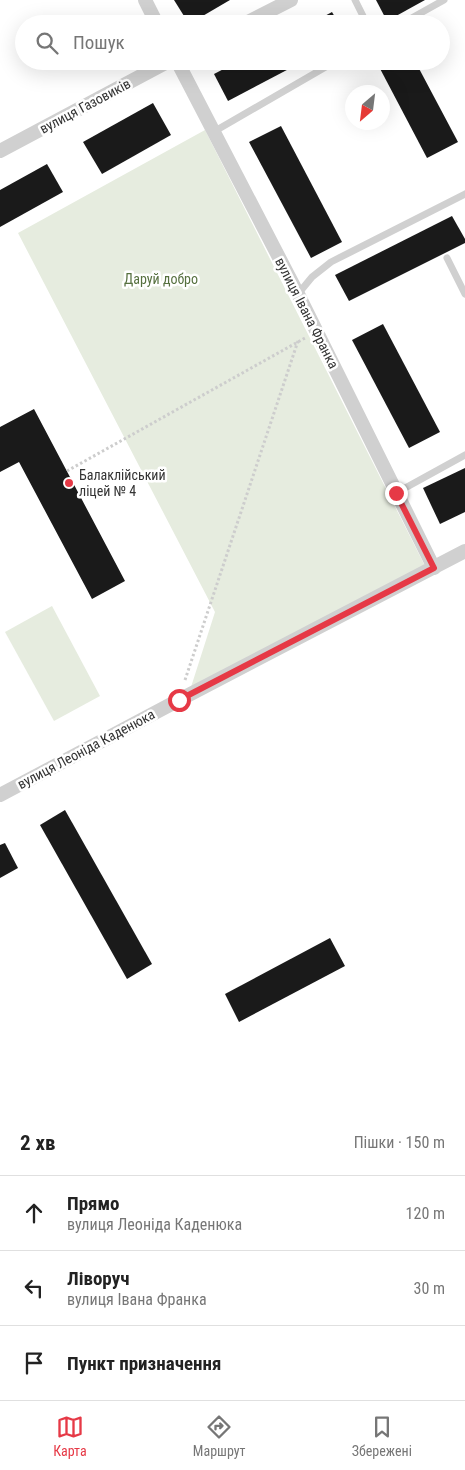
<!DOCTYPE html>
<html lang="uk">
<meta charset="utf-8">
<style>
:root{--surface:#fff;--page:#f6f6f6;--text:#222;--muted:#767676;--line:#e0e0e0;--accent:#e63946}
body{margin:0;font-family:"Roboto Condensed",sans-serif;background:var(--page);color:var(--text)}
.compass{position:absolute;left:345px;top:85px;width:45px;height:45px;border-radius:50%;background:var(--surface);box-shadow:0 5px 20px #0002;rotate:208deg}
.stop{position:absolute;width:15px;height:15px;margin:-11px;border:4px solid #e63946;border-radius:50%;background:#fff}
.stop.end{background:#e63946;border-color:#fff;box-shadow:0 1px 5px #0008}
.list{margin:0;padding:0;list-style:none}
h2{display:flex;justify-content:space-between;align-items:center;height:65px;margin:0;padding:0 20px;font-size:21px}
h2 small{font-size:16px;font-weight:400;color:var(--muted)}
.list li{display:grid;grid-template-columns:32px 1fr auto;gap:15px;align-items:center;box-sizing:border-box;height:75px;padding:0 20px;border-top:1px solid var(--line)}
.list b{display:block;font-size:19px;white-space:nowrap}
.list p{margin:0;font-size:16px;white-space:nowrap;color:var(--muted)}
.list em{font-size:16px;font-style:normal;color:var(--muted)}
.icon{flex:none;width:28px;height:28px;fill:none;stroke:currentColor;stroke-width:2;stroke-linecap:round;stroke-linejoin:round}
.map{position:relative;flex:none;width:465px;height:1110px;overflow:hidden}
.search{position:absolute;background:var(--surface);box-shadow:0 5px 20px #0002;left:15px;right:15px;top:15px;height:55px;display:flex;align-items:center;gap:12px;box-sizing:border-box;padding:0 18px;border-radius:28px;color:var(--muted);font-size:19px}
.sheet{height:290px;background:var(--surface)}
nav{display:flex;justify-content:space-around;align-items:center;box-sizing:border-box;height:70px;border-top:1px solid var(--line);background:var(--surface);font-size:14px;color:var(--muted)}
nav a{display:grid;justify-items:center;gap:2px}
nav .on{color:var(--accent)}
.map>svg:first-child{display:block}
.green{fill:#e6ecdf}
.building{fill:#1a1a1a}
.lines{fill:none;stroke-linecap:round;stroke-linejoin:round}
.path{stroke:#cdcdcd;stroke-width:3;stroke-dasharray:2.5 2.5;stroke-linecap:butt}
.lane{stroke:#d0d0d0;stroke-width:7}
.street{stroke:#d0d0d0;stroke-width:14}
.route{stroke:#e63946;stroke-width:6}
.poi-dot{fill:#e63946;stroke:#fff;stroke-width:2}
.labels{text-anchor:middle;stroke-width:5;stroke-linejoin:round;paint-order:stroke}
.street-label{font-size:14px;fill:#333;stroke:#fff}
.park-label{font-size:14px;fill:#56703f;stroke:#fff}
.poi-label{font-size:14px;fill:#333;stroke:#fff;text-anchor:start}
</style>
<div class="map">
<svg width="465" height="1110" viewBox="0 0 465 1110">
<rect width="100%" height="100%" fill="#fff"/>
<g class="green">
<path d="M205 130 425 566 191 687 215 612 18 233Z"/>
<path d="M52 606 100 696 54 721 5 632Z"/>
</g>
<g class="building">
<path d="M174 0H230L189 24Z"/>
<path d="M376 0H425L387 21Z"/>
<path d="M332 12 339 24H310Z"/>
<path d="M239 61H304L228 101 214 74Z"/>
<path d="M376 61H415L458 142 427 158Z"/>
<path d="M153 103 171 135 102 174 83 142Z"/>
<path d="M281 126 342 242 311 258 249 142Z"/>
<path d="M47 164 63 192 0 227V190Z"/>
<path d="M452 216 465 239V243L349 301 335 275Z"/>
<path d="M383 324 440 432 409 448 352 340Z"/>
<path d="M34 409 125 581 92 599 19 462 0 472V427Z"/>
<path d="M465 468V512L440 524 423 488Z"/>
<path d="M65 810 152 964 127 979 40 825Z"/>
<path d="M5 843 18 868 0 878V845Z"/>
<path d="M330 938 345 966 239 1022 225 994Z"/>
</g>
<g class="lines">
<g class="path">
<path d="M67 471 305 338"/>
<path d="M185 680 298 341"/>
</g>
<g class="lane">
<path d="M355 0 367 24"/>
<path d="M401 24 444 0"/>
<path d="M215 131 336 61"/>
<path d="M447 258 465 294"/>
<path d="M298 294 312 277 331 262 465 194"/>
<path d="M396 493 465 455"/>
</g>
<g class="street">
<path d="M145 0 157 24"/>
<path d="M244 24 291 0"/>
<path d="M177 61 298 294 434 568"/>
<path d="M0 151 169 61"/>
<path d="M0 795 179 700 465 551"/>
</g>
</g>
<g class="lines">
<path class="route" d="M179 700 434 568 396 493"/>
</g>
<circle class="poi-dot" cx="69" cy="483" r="5"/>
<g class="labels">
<g class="street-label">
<text transform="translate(85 106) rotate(-28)" y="5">вулиця Газовиків</text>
<text transform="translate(307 313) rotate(63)" y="5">вулиця Івана Франка</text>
<text transform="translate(86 749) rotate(-28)" y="5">вулиця Леоніда Каденюка</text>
</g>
<g class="park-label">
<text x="161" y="284">Даруй добро</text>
</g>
<g class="poi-label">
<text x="79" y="480">Балаклійський<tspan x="79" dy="16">ліцей № 4</tspan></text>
</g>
</g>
</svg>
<svg class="compass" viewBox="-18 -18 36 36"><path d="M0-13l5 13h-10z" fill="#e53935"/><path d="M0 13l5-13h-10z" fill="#767676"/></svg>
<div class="stop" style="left:179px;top:700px"></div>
<div class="stop end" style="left:396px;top:493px"></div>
<div class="search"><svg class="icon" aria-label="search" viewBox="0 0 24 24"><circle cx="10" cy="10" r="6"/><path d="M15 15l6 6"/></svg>Пошук</div>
</div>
<section class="sheet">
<h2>2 хв<small>Пішки · 150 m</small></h2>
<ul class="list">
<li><svg class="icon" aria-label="ahead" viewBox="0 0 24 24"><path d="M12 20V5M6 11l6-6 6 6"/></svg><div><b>Прямо</b><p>вулиця Леоніда Каденюка</p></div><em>120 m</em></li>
<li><svg class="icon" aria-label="left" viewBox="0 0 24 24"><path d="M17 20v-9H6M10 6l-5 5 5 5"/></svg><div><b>Ліворуч</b><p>вулиця Івана Франка</p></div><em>30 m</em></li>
<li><svg class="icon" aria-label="arrive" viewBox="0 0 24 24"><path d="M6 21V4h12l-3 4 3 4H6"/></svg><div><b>Пункт призначення</b></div></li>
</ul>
</section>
<nav>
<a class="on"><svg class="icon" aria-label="map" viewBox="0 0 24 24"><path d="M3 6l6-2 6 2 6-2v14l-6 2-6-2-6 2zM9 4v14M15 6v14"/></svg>Карта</a>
<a><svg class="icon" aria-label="directions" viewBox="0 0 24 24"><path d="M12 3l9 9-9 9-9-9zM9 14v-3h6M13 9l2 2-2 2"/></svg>Маршрут</a>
<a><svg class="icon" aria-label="saved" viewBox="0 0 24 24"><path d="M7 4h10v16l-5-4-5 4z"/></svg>Збережені</a>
</nav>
